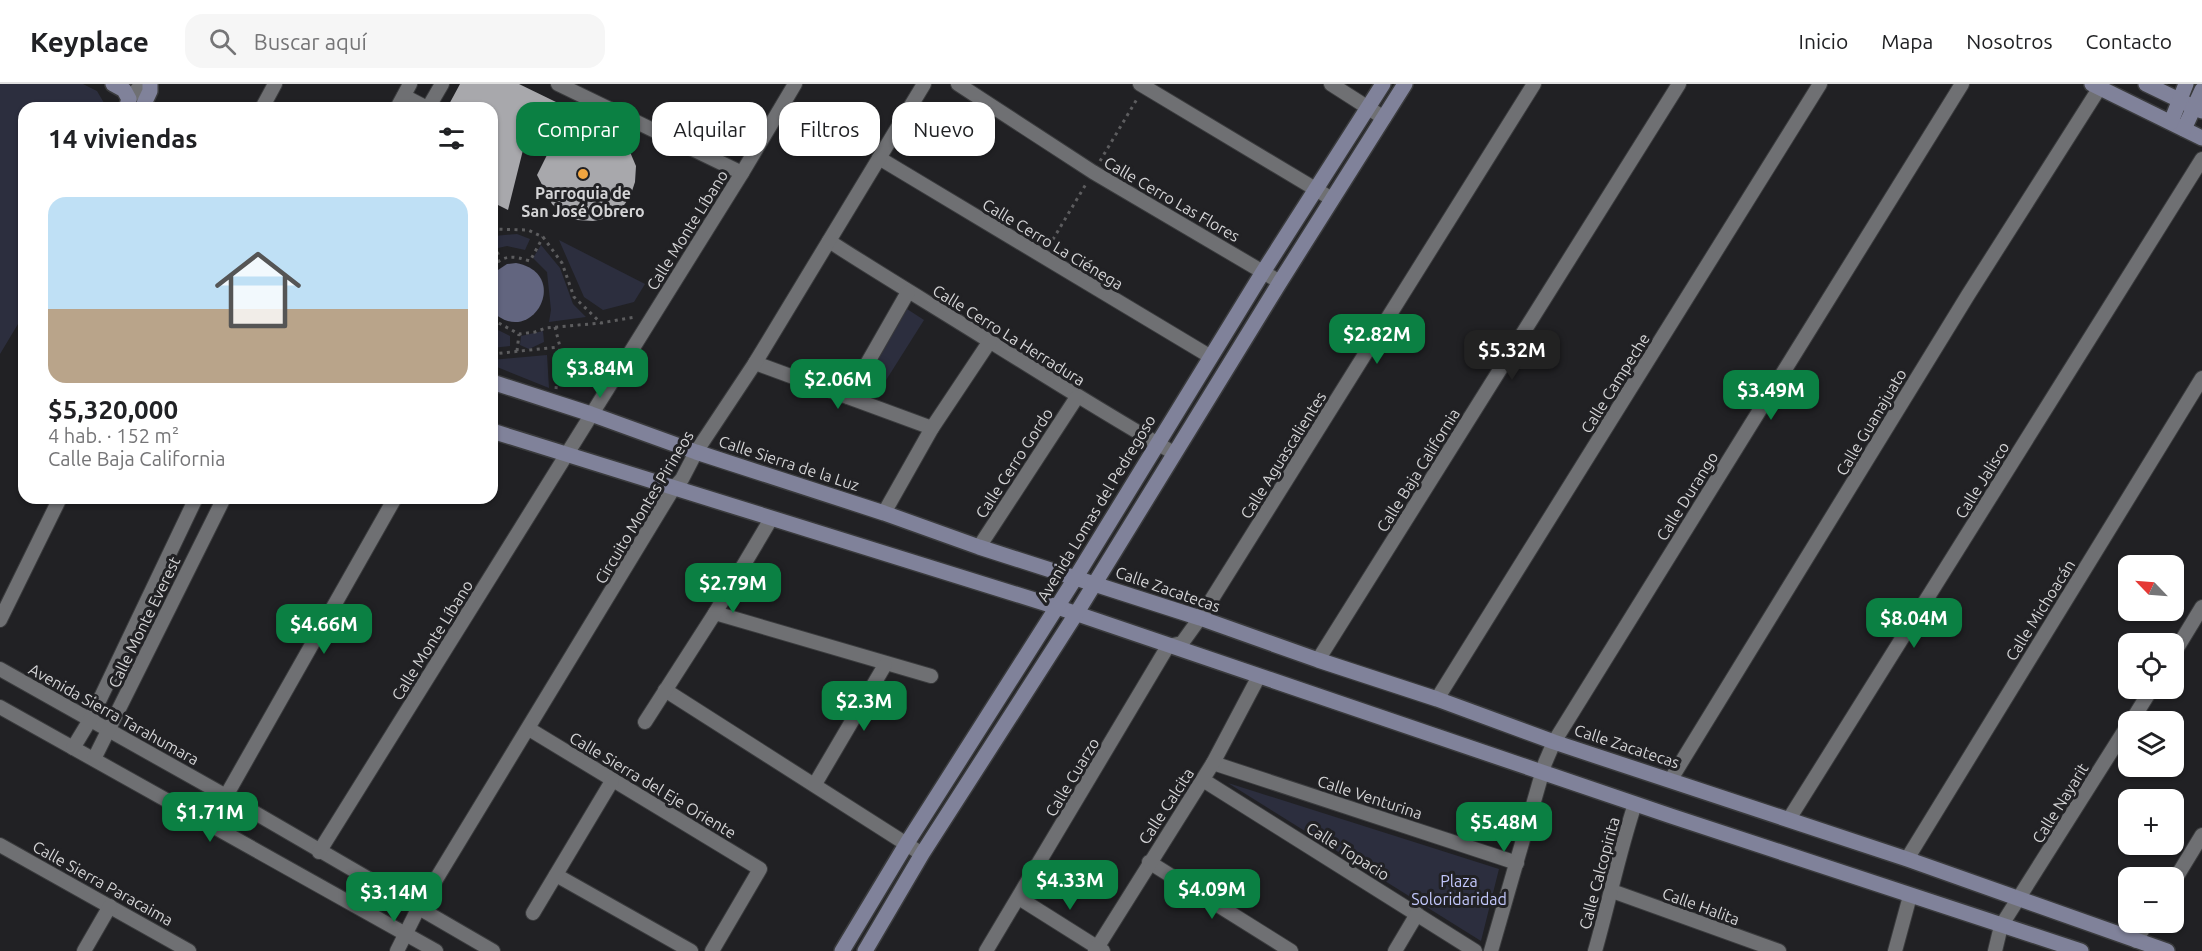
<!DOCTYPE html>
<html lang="es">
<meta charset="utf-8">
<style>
:root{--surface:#fff;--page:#f6f6f6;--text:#202124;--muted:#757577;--line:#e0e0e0;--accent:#0b8043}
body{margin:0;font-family:Ubuntu,sans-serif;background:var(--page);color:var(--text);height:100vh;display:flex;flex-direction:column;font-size:22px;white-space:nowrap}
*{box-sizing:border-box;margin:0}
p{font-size:20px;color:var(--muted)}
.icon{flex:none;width:33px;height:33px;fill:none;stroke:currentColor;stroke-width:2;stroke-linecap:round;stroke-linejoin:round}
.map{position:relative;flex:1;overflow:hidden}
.side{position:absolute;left:18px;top:18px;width:480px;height:402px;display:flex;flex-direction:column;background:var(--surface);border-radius:18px;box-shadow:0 2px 4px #0004}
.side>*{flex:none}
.guide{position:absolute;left:516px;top:18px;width:570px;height:54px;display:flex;gap:12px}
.needle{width:39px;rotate:295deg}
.fabs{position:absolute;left:2118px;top:471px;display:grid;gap:12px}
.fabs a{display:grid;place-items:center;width:66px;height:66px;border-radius:12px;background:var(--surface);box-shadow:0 2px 4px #0004;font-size:30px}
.price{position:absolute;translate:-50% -51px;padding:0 14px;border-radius:12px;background:var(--accent);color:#fff;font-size:20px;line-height:39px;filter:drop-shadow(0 2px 3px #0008)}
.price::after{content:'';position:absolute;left:50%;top:36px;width:18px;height:14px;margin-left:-9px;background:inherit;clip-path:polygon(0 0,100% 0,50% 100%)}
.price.current{background:#222;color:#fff}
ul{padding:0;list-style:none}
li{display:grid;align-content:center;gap:12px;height:318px;padding:0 30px}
li span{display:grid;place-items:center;height:186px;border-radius:18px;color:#555}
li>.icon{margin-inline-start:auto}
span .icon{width:108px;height:108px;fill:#fffc;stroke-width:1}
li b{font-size:26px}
h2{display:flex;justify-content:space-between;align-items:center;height:72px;padding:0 30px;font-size:26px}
.tag{padding:0 21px;border-radius:18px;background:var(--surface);box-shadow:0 2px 4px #0004;font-size:21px;line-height:54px}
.tag.current{background:var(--accent);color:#fff}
header{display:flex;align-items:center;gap:36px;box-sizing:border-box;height:84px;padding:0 30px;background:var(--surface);border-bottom:2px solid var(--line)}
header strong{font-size:28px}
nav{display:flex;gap:33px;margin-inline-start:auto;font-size:21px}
.search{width:420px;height:54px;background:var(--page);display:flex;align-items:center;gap:15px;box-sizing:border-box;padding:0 21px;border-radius:18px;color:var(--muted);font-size:22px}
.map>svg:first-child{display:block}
</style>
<header>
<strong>Keyplace</strong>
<div class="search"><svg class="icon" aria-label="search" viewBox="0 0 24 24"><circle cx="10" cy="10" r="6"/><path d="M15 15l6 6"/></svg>Buscar aquí</div>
<nav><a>Inicio</a><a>Mapa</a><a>Nosotros</a><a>Contacto</a></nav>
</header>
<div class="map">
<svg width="2202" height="867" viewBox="0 0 2202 867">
<rect width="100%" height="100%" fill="#212124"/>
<g fill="#2c2e3e">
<path d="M0,0H83L97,7L107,24H24V230L0,270Z"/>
<path d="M517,150L530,155L525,166L507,162L498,164L494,152Z"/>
<path d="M559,156L645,200L634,218L603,226L584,213Z"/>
<path d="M541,161L560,184L573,220L586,233L549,238L551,226L547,188L533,174Z"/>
<path d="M907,225L924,236L876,312L861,303Z"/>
<path d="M492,243L510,252V262L492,264Z"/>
<path d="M543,247L544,258L529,265L520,261L521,252Z"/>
<path d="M547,271L549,304L492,281V276Z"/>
<path d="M1228,699L1499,785L1481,857Z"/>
</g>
<path fill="#62657f" d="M516,179C573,190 531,266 492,227V190L507,180Z"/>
<g fill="#a8a8ac">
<path d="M460,0H519L556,18L543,39L525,58L508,126L492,118V24H447Z"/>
<path d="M593,43L608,47L621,55L630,68L636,82L635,98L630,113L621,125L608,134L593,137L577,136L563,130L552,120L537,91L555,55L577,45Z"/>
</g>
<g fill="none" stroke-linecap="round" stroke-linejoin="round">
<defs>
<g id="street">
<path d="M558,0L742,89"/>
<path d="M958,0L1093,88L1280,198"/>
<path d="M1140,0L1332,115"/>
<path d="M1331,0L1384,34"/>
<path d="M404,12L427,24"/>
<path d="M129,15L142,0"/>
<path d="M262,24L275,0"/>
<path d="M397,24L410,0"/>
<path d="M428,24L442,0"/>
<path d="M879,74L1211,273"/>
<path d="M829,157C883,192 937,224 991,258C1052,296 1112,334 1174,369"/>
<path d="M755,279L932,344"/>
<path d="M848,313L908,208"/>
<path d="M884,429L932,344L990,257"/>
<path d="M979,463L1077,313"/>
<path d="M715,529L931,592"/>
<path d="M0,536L60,414"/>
<path d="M2174,569L2202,523"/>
<path d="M1318,576L1679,0"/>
<path d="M0,585L226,712L493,867"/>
<path d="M665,606L922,770"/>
<path d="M1437,615L1820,0"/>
<path d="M0,623L436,867"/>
<path d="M645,638L715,529L771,435"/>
<path d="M2131,638L2152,604"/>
<path d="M529,645L760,785L712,867"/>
<path d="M73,664L90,636L196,414"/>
<path d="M94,675L224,414"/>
<path d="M1213,679L1517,779"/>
<path d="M1671,695L1968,211L2102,0"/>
<path d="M1203,696L1475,867"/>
<path d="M815,700L885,581"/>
<path d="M226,712L395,414"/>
<path d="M1789,735L2202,75"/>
<path d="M0,761L189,867"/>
<path d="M319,768L742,89L795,0"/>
<path d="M1907,775L2202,294"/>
<path d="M1149,778L1291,867"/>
<path d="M556,791L691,867"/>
<path d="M2174,797L2202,751"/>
<path d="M1612,807L1779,867"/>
<path d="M1019,814L1103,867"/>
<path d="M533,829L612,697"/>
<path d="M2136,857L2147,838"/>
<path d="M84,867L110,822"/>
<path d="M397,867L418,825L673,405L682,395L696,368L755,279L924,0"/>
<path d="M986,867L1168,562L1182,559L1200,534L1534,0"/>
<path d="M1095,867L1213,679L1259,592"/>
<path d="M1395,867L1417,830"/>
<path d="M1491,867L1545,679L1554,658L1962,0"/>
<path d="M1595,867C1609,818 1619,768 1635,720"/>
<path d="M1895,867L1910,812"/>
<path d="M1995,867L2001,842L2128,641"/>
</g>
<g id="secondary">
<path d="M113,0L124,6L129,15L126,24"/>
<path d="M2092,0L2202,54"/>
<path d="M2146,0L2202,27"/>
<path d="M142,24L150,7V0"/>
<path d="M2171,38L2186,0"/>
<path d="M2184,45L2202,6"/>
<path d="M492,298L591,330L696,368L884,429L979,463L1200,534L1318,576L1437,615L1554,658L1907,775L2167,867"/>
<path d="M492,347L1057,523L1671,732L2081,867"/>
<path d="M842,867L907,759L1076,493L1263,188L1383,0"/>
<path d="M865,867L922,770L1076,530L1280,198L1405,0"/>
</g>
</defs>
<use href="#street" stroke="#3a3b3d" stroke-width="16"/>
<use href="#secondary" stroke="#3a3b3d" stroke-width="18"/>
<g stroke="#5d5d5f" stroke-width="3" stroke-dasharray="3 4.5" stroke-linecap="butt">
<path d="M1100,77L1137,15"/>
<path d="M492,145L528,146L543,153L562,179L574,213L601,239"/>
<path d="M492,154L500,175"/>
<path d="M1049,162L1086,100"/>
<path d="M492,183C505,170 513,172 530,177L543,153"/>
<path d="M492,238L495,237L519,250L535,248L546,244L601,239L635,233"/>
<path d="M555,243L560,263L556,305"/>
<path d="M517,267L519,250"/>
<path d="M492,270L559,263"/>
</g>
<use href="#street" stroke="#6f7073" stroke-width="14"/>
<use href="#secondary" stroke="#80829a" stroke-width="15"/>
</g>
<circle fill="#f1a540" stroke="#212124" stroke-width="2" cx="583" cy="90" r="6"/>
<g text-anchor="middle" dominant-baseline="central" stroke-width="6" stroke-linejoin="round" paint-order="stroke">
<g font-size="16" font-weight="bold" fill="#d4d4d6" stroke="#212124">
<text x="583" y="109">Parroquia de<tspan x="583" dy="18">San José Obrero</tspan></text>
</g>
<g font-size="16" fill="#d4d4d6" stroke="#212124">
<text transform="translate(1172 115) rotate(30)">Calle Cerro Las Flores</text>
<text transform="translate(687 146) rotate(-58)">Calle Monte Líbano</text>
<text transform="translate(1053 160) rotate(31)">Calle Cerro La Ciénega</text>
<text transform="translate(1009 251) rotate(32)">Calle Cerro La Herradura</text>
<text transform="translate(1615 299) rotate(-58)">Calle Campeche</text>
<text transform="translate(1871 338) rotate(-59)">Calle Guanajuato</text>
<text transform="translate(1283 371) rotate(-58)">Calle Aguascalientes</text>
<text transform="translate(789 379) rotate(18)">Calle Sierra de la Luz</text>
<text transform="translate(1014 379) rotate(-57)">Calle Cerro Gordo</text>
<text transform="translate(1418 386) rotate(-58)">Calle Baja California</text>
<text transform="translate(1982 396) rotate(-58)">Calle Jalisco</text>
<text transform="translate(1687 412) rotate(-58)">Calle Durango</text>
<text transform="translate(644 423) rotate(-59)">Circuito Montes Pirineos</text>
<text transform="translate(1096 424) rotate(-59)">Avenida Lomas del Pedregoso</text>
<text transform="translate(1168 505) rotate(19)">Calle Zacatecas</text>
<text transform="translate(2040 526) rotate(-58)">Calle Michoacán</text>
<text transform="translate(144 538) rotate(-64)">Calle Monte Everest</text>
<text transform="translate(432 556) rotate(-58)">Calle Monte Líbano</text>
<text transform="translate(114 630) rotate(29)">Avenida Sierra Tarahumara</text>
<text transform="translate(1627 662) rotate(18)">Calle Zacatecas</text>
<text transform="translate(1072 693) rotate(-59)">Calle Cuarzo</text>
<text transform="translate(653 701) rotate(31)">Calle Sierra del Eje Oriente</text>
<text transform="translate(1370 713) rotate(18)">Calle Venturina</text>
<text transform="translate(2060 719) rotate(-58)">Calle Nayarit</text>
<text transform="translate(1166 722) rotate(-57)">Calle Calcita</text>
<text transform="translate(1348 767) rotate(32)">Calle Topacio</text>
<text transform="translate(1599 789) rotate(-75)">Calle Calcopirita</text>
<text transform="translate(103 799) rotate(29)">Calle Sierra Paracaima</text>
<text transform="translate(1701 822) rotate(20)">Calle Halita</text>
</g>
<g font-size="16" fill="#c3c8fc" stroke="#212124">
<text x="1459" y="797">Plaza<tspan x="1459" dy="18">Soloridaridad</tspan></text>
</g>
</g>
</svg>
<div class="fabs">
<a><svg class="needle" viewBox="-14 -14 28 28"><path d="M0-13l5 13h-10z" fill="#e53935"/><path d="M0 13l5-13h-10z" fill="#757577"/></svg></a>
<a><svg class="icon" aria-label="locate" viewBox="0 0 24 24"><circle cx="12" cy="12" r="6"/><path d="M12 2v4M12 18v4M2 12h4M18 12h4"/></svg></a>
<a><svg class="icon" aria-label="layers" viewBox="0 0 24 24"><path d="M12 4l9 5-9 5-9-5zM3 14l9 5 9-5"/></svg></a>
<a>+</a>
<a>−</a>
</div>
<b class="price" style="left:1377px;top:281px">$2.82M</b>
<b class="price current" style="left:1512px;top:297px">$5.32M</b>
<b class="price" style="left:600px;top:315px">$3.84M</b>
<b class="price" style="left:838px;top:326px">$2.06M</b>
<b class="price" style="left:1771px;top:337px">$3.49M</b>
<b class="price" style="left:733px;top:530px">$2.79M</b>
<b class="price" style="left:1914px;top:565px">$8.04M</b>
<b class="price" style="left:324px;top:571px">$4.66M</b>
<b class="price" style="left:864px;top:648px">$2.3M</b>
<b class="price" style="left:210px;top:759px">$1.71M</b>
<b class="price" style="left:1504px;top:769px">$5.48M</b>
<b class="price" style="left:1070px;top:827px">$4.33M</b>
<b class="price" style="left:1212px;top:836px">$4.09M</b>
<b class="price" style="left:394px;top:839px">$3.14M</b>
<div class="guide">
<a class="tag current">Comprar</a>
<a class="tag">Alquilar</a>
<a class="tag">Filtros</a>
<a class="tag">Nuevo</a>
</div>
<section class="side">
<h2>14 viviendas<svg class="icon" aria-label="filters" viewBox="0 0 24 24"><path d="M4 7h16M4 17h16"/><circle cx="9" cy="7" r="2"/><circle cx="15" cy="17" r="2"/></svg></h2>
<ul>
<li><span style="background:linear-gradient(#bfe0f5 60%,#b9a48a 0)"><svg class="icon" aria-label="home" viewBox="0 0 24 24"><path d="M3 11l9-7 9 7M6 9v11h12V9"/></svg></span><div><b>$5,320,000</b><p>4 hab. · 152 m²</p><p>Calle Baja California</p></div></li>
</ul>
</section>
</div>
